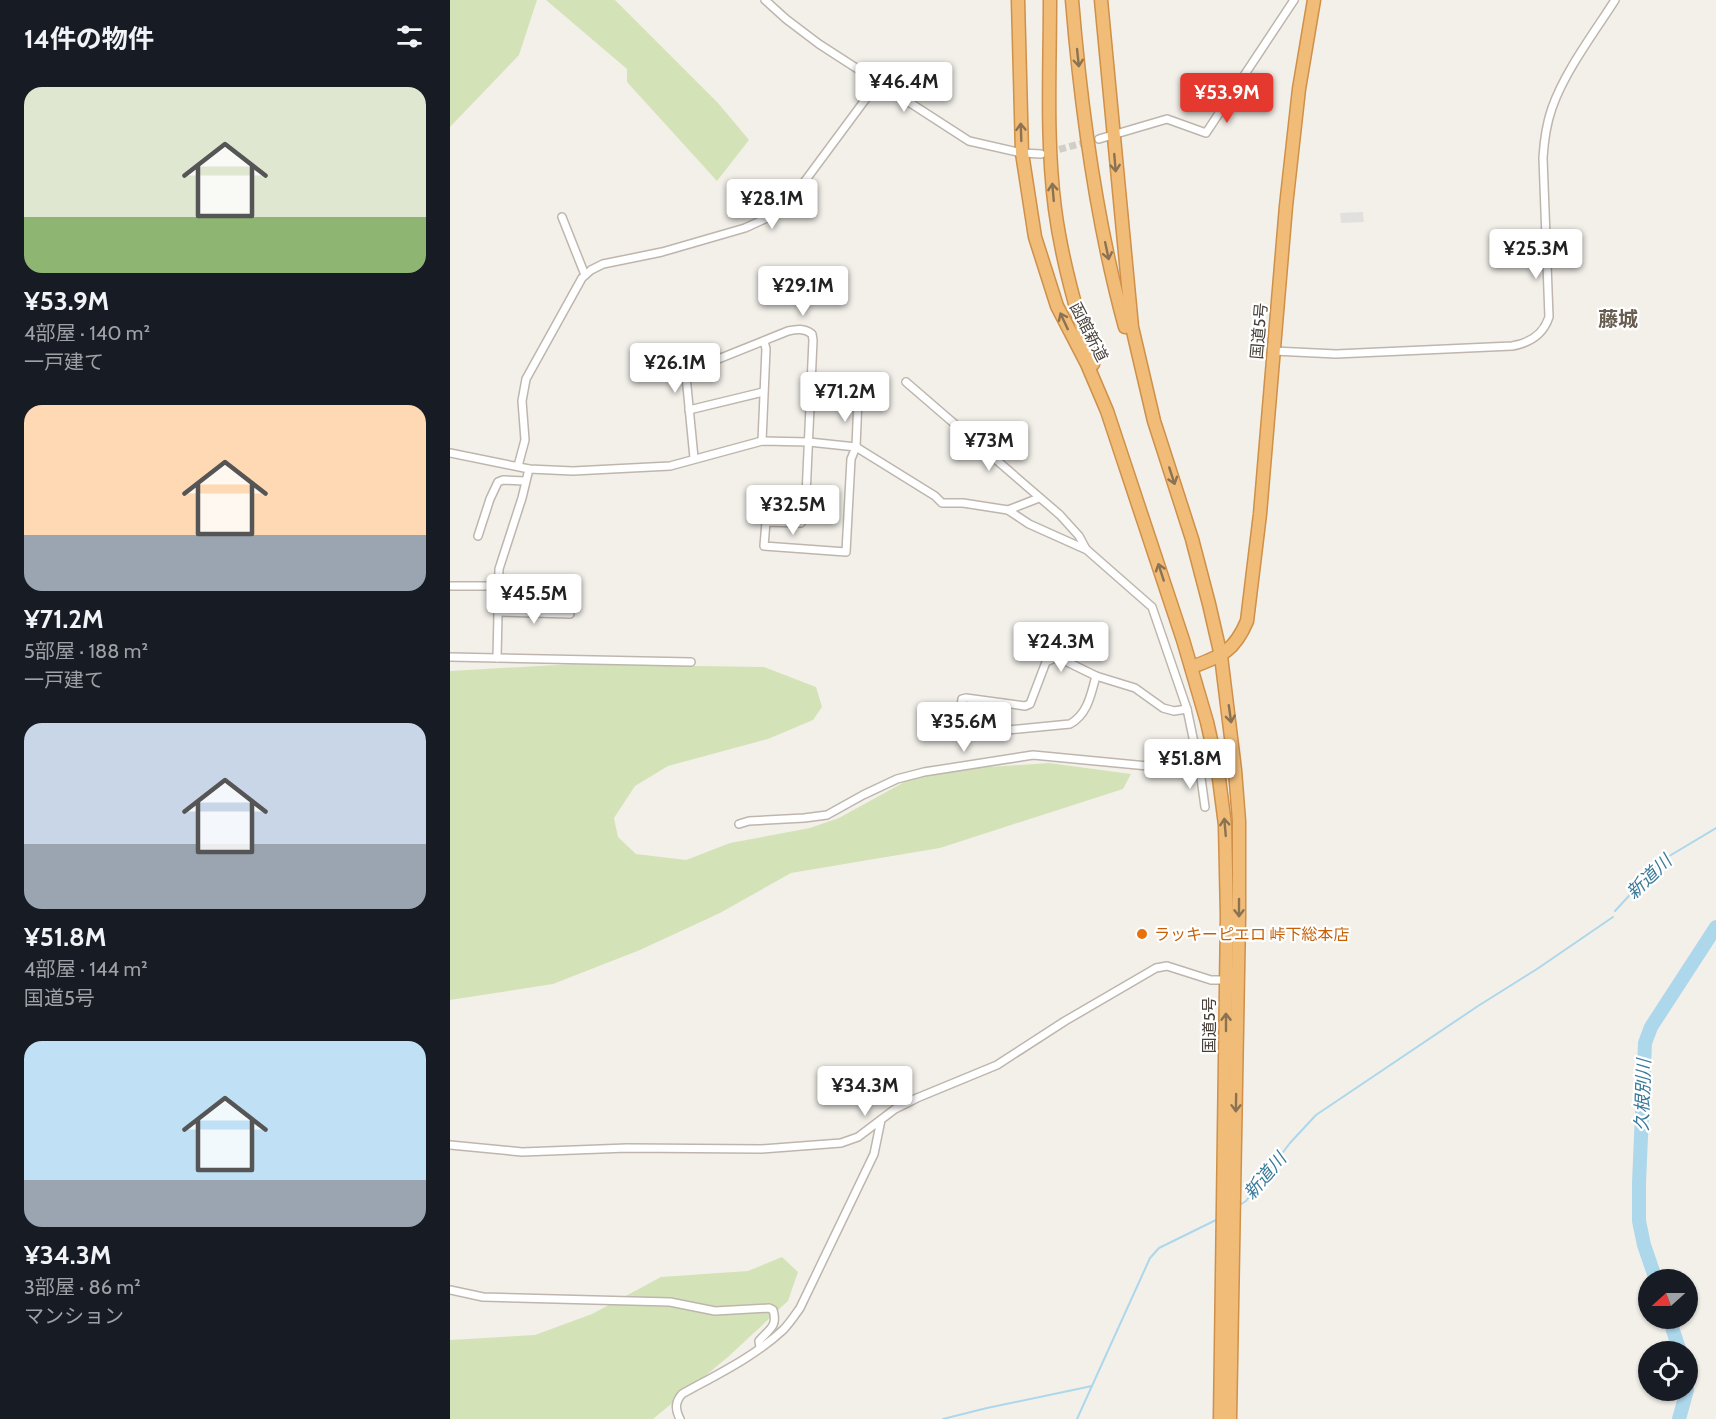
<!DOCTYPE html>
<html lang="ja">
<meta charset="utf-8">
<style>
:root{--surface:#171b24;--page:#20242c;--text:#f1f3f6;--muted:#9ea1a6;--accent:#e5392f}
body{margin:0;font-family:Cabin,"Noto Sans JP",sans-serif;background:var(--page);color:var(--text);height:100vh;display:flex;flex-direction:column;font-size:22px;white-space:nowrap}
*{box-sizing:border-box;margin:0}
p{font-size:20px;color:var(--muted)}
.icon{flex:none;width:33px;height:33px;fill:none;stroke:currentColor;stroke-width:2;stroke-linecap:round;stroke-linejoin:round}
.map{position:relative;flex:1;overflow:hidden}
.drawer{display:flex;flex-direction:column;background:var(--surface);width:450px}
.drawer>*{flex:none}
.needle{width:39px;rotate:249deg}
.fabs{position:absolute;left:1188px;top:1269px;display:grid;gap:12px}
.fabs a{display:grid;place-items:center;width:60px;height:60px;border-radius:50%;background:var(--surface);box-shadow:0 2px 4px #0004;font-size:30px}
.price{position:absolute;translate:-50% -51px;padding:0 14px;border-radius:6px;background:#fff;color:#222;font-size:20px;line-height:39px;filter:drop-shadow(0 2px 3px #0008)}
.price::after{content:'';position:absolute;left:50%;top:36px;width:18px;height:14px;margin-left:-9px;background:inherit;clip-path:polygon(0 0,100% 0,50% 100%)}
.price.on{background:var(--accent);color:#fff}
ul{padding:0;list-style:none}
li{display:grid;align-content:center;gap:12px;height:318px;padding:0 24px}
li span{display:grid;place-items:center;height:186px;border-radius:18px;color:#555}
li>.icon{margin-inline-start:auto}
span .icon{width:108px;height:108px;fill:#fffc;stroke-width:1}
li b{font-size:26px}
h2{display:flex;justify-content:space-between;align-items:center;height:72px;padding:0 24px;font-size:26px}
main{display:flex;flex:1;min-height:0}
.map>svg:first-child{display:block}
</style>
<main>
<section class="drawer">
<h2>14件の物件<svg class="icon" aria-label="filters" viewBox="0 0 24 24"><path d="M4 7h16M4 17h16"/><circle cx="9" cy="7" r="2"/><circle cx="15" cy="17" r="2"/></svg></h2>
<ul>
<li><span style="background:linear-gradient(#dfe7d0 70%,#8fb573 0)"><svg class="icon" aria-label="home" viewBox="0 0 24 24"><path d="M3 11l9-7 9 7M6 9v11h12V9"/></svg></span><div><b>¥53.9M</b><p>4部屋 · 140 m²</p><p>一戸建て</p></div></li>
<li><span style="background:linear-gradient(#ffd9b3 70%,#9aa5b1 0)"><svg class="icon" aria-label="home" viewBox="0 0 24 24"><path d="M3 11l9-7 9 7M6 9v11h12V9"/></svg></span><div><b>¥71.2M</b><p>5部屋 · 188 m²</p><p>一戸建て</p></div></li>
<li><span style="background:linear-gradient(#c9d6e8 65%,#9aa5b1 0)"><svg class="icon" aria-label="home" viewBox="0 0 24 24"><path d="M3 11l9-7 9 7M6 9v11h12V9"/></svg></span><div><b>¥51.8M</b><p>4部屋 · 144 m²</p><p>国道5号</p></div></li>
<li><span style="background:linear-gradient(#bfe0f5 75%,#9aa5b1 0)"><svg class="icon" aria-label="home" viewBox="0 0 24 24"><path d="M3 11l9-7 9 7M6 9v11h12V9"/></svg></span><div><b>¥34.3M</b><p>3部屋 · 86 m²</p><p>マンション</p></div></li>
</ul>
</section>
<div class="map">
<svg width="1266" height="1419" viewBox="0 0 1266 1419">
<rect width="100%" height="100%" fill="#f3f0ea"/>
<g fill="#d4e3b7">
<path d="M0,0H87L69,55L0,127Z"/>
<path d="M96,0H165L268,103L299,140L267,181L177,82V69Z"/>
<path d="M124,664L314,667L366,687L372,707L363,720L318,739L218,766L185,786L164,818L168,837L186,854L236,860L280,843L360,828L389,818L458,780L495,770L599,763L681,774L673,789L490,848L341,873L270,913L190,950L103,984L0,1000V671Z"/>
<path d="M332,1257L348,1272L338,1301L278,1357L203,1419H0V1340L85,1335L142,1314L211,1277L298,1271Z"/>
</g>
<path fill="#e2e0de" d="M913,212L914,222L891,223L890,213Z"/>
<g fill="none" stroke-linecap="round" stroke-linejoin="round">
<g stroke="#add7ea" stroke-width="2">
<path d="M1165,911L1211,861L1266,828"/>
<path d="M788,1206L796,1201L840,1143L866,1115L1028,1006L1087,969L1163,917"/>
<path d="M493,1419L537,1408L642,1386"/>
<path d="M627,1419L700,1258L709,1248L768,1219"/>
</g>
<g stroke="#add7ea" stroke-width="14">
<path d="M1206,1280L1194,1245L1189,1221V1183L1195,1043L1201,1027L1266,927"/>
<path d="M1219,1318L1230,1352"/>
<path d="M1229,1419L1237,1390"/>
</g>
<path stroke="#d1cdc7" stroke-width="7" stroke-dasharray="7 3.5" stroke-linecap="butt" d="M599,152L641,141"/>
<defs>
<g id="street">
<path d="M315,0L336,19L369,44L519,141L572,153L591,154"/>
<path d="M649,139L717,119L756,133L844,0"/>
<path d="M112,217L135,275"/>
<path d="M824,351L886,354L1062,346C1080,343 1093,335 1099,317L1093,158C1094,141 1096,125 1102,108C1115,71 1144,33 1165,0"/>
<path d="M456,382L610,515L629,536L636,549"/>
<path d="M239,410L313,392"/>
<path d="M312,441L316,349L314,341"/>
<path d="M0,453L79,469L123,471L220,466L312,441L359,442L406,447L485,496L492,503H513L558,510L579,524L637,550L702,607L737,709L750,771L755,807"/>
<path d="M244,458L236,376L241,370L338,331C347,329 354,328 362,334L363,340L355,518L351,523L316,522L314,546L396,552L401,459L406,447L408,399"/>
<path d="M68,466L75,440L72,401L76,379L132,278L141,270L153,264L212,252L295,228L317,218L332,207L352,185L429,81"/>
<path d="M558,510L589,498"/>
<path d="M28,536L40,499L48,482L53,480L75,481"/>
<path d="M0,586H48"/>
<path d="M48,612L120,614"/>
<path d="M0,657L241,662"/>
<path d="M47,658L49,569L72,498L79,469"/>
<path d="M550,703L548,731L620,724C638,714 641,694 646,676"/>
<path d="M508,730L512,699L516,698L575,706L580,704L596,662L607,657L646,676L685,688L713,708L724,711L737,709"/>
<path d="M289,824L299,821L354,818L377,815L413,795L447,779L474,772L583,755L750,771L785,770"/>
<path d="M0,1145L72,1152L177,1148L311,1149L391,1143L408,1137L445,1109L467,1098L547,1065L615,1021L706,968L717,966L761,980H779"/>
<path d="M0,1290L33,1297L220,1302L265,1311L319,1308L323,1310C328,1327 319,1329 309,1341L310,1347"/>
<path d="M230,1419C225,1409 225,1402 232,1394C266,1375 304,1357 333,1330C339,1324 345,1315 350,1308L424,1154L431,1120"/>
</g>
<g id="highway">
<path d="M568,0L572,153L585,237L607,306L637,364L657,411L733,640L757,722L768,771L775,825L777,917L770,1419"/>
<path d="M600,0C600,70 596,140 605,209C612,262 627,313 643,364"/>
<path d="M622,0C631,110 646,221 675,327"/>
<path d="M651,0L682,327L704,421L742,539L759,604L771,656L785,770L789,821V917L780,1419"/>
<path d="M742,667C771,656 784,652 797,621L810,514L836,206L849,89L864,0"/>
</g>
</defs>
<use href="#street" stroke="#beb6ad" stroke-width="10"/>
<use href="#highway" stroke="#cf9049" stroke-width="15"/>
<use href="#street" stroke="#fff" stroke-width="7"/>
<use href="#highway" stroke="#f0bc78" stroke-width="12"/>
</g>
<defs><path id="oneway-shaft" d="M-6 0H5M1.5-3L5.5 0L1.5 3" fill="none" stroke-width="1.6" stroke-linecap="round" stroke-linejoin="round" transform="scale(1.5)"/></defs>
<g stroke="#8b7252">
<use href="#oneway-shaft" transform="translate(628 58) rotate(84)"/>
<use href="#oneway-shaft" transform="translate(571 132) rotate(-92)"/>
<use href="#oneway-shaft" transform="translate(665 163) rotate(85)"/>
<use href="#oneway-shaft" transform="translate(603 192) rotate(-95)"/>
<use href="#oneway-shaft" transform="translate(657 251) rotate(78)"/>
<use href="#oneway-shaft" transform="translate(614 321) rotate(-115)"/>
<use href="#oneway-shaft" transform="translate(722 476) rotate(72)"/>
<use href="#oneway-shaft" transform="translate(711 572) rotate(-108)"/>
<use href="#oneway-shaft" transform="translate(780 714) rotate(82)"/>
<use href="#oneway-shaft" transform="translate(775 827) rotate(-95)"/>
<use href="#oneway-shaft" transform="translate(789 908) rotate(90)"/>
<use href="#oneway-shaft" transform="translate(776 1022) rotate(-90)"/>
<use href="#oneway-shaft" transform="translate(786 1103) rotate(91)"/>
</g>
<circle fill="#e8710a" stroke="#fff" stroke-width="2" cx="692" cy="934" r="6"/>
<g text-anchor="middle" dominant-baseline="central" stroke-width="4.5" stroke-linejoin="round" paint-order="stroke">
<g font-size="16" fill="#474039" stroke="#fff">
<text transform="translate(809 331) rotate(-85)">国道5号</text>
<text transform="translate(639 332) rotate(63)">函館新道</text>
<text transform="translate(759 1025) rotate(-90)">国道5号</text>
</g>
<g font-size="16" fill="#c56008" stroke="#fff" text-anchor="start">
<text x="704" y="934">ラッキーピエロ 峠下総本店</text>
</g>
<g font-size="18" font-style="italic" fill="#387a9a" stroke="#fff">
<text transform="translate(1199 877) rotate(-44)">新道川</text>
<text transform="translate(1193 1095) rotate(-88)">久根別川</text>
<text transform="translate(815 1176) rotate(-50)">新道川</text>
</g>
<g font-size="20" font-weight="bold" fill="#685d51" stroke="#fff">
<text x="1168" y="319">藤城</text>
</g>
</g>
</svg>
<div class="fabs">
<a><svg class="needle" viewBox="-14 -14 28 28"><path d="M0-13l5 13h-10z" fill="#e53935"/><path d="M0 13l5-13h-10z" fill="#9ea1a6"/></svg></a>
<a><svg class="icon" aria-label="locate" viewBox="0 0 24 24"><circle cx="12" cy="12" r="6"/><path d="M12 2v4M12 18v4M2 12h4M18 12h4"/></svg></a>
</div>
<b class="price" style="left:454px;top:113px">¥46.4M</b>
<b class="price on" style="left:777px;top:124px">¥53.9M</b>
<b class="price" style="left:322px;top:230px">¥28.1M</b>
<b class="price" style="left:1086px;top:280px">¥25.3M</b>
<b class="price" style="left:353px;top:317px">¥29.1M</b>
<b class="price" style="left:225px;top:394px">¥26.1M</b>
<b class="price" style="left:395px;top:423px">¥71.2M</b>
<b class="price" style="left:539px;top:472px">¥73M</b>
<b class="price" style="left:343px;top:536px">¥32.5M</b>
<b class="price" style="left:84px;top:625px">¥45.5M</b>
<b class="price" style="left:611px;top:673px">¥24.3M</b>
<b class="price" style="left:514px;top:753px">¥35.6M</b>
<b class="price" style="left:740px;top:790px">¥51.8M</b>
<b class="price" style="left:415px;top:1117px">¥34.3M</b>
</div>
</main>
